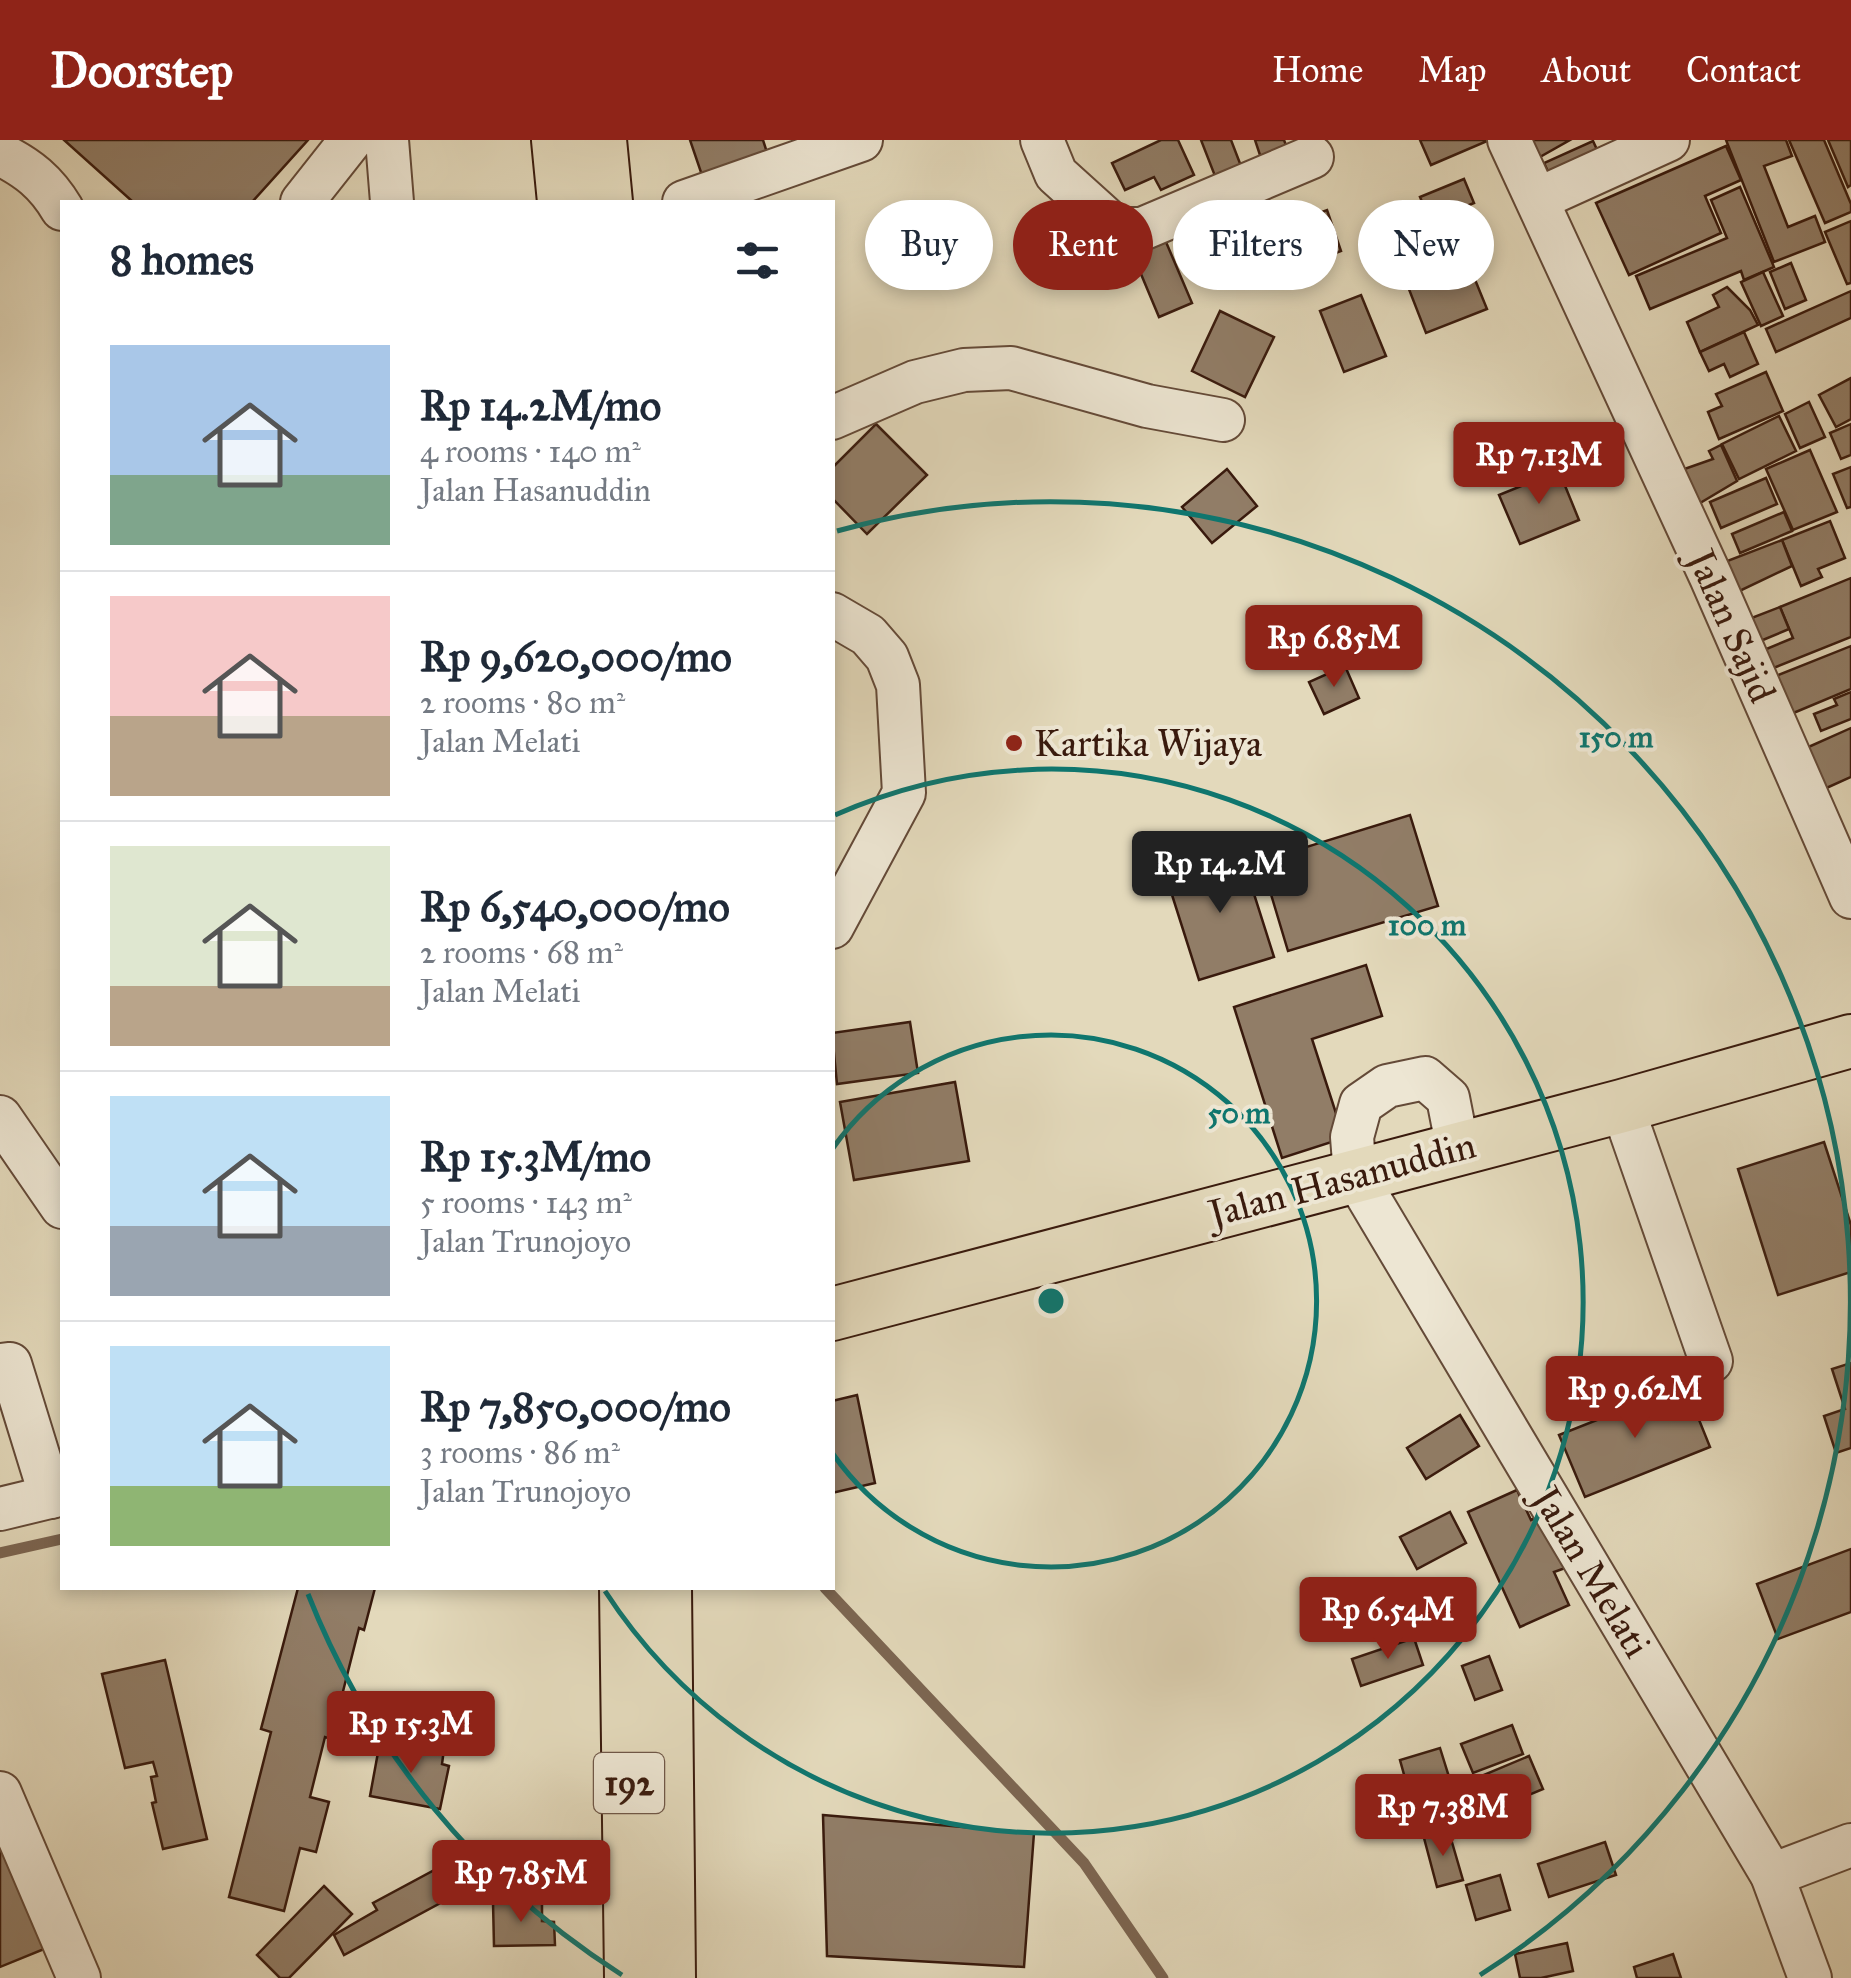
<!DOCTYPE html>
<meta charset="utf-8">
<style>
:root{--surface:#fff;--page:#f6f6f7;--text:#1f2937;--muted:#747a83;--line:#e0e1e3;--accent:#8f2418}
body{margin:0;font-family:"IM FELL Great Primer",serif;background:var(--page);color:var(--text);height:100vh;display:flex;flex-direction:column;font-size:38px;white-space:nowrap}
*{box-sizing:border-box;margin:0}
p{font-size:32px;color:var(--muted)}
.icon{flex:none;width:55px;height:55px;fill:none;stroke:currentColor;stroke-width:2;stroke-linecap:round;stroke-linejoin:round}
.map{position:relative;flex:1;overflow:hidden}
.panel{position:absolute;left:60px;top:60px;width:775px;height:1390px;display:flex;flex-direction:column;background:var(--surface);border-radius:0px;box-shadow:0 5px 15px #0003}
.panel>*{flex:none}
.guide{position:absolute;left:865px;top:60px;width:835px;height:90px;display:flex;gap:20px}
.price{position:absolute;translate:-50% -85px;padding:0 22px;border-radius:10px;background:var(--accent);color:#fff;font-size:32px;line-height:65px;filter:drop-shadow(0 2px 5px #0008)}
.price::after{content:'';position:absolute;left:50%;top:60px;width:30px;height:22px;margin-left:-15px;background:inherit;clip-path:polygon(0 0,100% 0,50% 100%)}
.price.active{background:#222;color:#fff}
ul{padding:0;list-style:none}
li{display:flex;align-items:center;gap:30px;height:250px;padding:0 50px}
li+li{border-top:2px solid var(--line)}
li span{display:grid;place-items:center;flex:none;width:280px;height:200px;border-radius:0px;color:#555}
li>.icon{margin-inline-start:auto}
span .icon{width:120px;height:120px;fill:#fffc;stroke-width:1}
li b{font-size:42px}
h2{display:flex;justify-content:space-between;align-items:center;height:120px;padding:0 50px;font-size:42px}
.pill{padding:0 35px;border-radius:45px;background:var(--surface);box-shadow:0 5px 15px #0003;font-size:35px;line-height:90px}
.pill.active{background:var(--accent);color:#fff}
header{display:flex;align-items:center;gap:60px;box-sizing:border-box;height:140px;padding:0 50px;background:var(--accent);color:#fff}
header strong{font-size:48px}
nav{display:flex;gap:55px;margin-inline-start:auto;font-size:35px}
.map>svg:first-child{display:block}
</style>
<header>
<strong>Doorstep</strong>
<nav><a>Home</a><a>Map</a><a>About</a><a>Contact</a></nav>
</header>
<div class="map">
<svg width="1851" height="1838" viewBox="0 0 1851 1838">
<rect width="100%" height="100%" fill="#e3d9bb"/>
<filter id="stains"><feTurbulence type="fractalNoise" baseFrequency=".002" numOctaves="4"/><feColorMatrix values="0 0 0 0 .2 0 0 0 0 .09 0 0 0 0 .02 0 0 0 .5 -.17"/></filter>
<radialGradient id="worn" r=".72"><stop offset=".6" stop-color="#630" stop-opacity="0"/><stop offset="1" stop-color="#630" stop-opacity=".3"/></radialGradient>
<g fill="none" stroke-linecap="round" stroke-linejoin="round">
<g stroke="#7c6652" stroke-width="11">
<path d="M0,1413L62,1399"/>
<path d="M825,1448L1084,1723L1163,1838"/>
</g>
</g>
<g fill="#917d67" stroke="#391a0d" stroke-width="2.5">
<path d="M64,0H308L252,62H133Z"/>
<path d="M690,0H763L771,25L706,47Z"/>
<path d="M1161,0H1178L1194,35L1161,50L1154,37L1125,50L1112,23Z"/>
<path d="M1201,0H1231L1241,26L1215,36Z"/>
<path d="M1255,0H1284L1287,8L1261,18Z"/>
<path d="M1420,0H1486L1487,1L1431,25Z"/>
<path d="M1522,0H1570L1531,22Z"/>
<path d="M1726,0H1786L1792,16L1764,26L1788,87L1815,76L1825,102L1774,122Z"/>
<path d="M1789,0H1824L1851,64V72L1825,83Z"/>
<path d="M1828,0H1851V45L1848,47Z"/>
<path d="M1593,1L1605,27L1556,49L1544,23Z"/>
<path d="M1726,6L1741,40L1705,56L1721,93L1629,135L1596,63Z"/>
<path d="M1464,39L1474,63L1430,81L1420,57Z"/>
<path d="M1740,47L1774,127L1744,140L1741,131L1650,169L1636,136L1727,98L1711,60Z"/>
<path d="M1327,70L1341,111L1290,130L1275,89Z"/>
<path d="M1851,81V143L1847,144L1825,92Z"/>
<path d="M1450,82L1464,115L1414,135L1401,103Z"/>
<path d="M1166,102L1192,163L1159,177L1133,115Z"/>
<path d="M1465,115L1487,169L1426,193L1405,139Z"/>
<path d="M1791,123L1806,160L1785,169L1770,132Z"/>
<path d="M1763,132L1783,176L1761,186L1741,142Z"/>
<path d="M1727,147L1750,170L1758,185L1700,212L1687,182L1719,167L1713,155Z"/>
<path d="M1851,151V178L1776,212L1766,189Z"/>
<path d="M1361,155L1386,216L1344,232L1320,171Z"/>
<path d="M1220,171L1274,197L1245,257L1192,231Z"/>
<path d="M1744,192L1758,224L1730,237L1724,224L1709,231L1700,212Z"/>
<path d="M1766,232L1783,271L1719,299L1708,272L1722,266L1716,254Z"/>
<path d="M1851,238V279L1836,287L1819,255Z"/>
<path d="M1809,262L1825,297L1800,308L1785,274Z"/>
<path d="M1779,276L1796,311L1739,339L1722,304Z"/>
<path d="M876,284L927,335L867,394L832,358V328Z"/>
<path d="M1851,284V315L1841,319L1830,293Z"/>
<path d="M1721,305L1737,341L1690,369L1673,333L1713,319L1709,311Z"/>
<path d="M1810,310L1837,372L1793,390L1766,329Z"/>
<path d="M1851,327V367L1847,368L1833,334Z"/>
<path d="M1227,329L1257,366L1212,403L1182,367Z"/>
<path d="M1559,331L1579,380L1520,404L1499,355Z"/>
<path d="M1766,338L1777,364L1721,388L1710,362Z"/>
<path d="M1784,372L1792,391L1740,413L1732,394Z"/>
<path d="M1830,381L1845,418L1818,429L1822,437L1801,446L1782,400Z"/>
<path d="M1782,400L1792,426L1729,456L1717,425Z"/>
<path d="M1851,438V497L1771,529L1764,510L1793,498L1780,467Z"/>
<path d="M1780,467L1789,489L1758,502L1749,479Z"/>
<path d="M1851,506V549L1791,574L1776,536Z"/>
<path d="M1345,526L1359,558L1324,574L1309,542Z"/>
<path d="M1851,552V579L1821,591L1814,574L1837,565L1834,559Z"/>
<path d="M1851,588V637L1822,650L1804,609Z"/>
<path d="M1410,675L1438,766L1288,811L1261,721Z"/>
<path d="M1241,713L1274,817L1199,840L1166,736Z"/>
<path d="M1366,825L1382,876L1312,899L1344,998L1282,1018L1234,867Z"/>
<path d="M910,882L918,933L837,944L832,893Z"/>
<path d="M955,942L969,1021L854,1040L840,962Z"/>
<path d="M1824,1002L1851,1085V1132L1778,1155L1738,1029Z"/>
<path d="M1851,1223V1308L1836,1313L1824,1276L1845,1269L1832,1229Z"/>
<path d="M1685,1245L1710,1307L1585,1357L1559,1295Z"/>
<path d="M857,1255L875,1343L832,1353V1261Z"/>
<path d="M1460,1275L1479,1306L1426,1339L1407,1308Z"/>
<path d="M1517,1350L1531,1380L1544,1374L1568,1427L1554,1432L1569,1465L1520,1487L1468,1372Z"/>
<path d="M1450,1372L1466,1403L1417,1429L1400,1397Z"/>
<path d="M1851,1409V1472L1778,1499L1757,1444Z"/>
<path d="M298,1448H375L364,1490L359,1488L331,1599L325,1597L310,1657L329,1662L316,1712L300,1708L284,1771L229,1757L271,1592L261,1589Z"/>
<path d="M1414,1498L1423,1525L1361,1546L1352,1519Z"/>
<path d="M1489,1516L1502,1550L1475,1560L1462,1526Z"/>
<path d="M165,1520L207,1699L163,1709L152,1663L156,1662L151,1637L157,1636L153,1622L125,1628L102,1534Z"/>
<path d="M1512,1585L1523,1614L1473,1633L1461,1604Z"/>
<path d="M408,1602L444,1609L442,1624L449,1626L440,1669L370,1656L379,1607L406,1612Z"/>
<path d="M1440,1608L1449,1637L1408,1649L1400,1620Z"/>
<path d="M1529,1616L1543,1649L1486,1673L1472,1640Z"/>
<path d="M823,1675L1034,1693L1024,1827L827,1816Z"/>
<path d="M0,1688L49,1807L0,1827Z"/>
<path d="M1449,1692L1463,1740L1437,1747L1424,1698Z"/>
<path d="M1605,1702L1616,1735L1549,1757L1538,1724Z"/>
<path d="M468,1712L483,1740L344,1815L334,1795L377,1770L373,1763Z"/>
<path d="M515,1716H563V1751H556V1759L516,1760Z"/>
<path d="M1500,1735L1510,1770L1476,1780L1466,1745Z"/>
<path d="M324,1746L352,1774L289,1838H280L257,1815Z"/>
<path d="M542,1761V1781L554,1782L555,1805L494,1806L493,1762Z"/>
<path d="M1567,1803L1573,1831L1541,1838H1520L1515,1814Z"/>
<path d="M1673,1814L1681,1838H1637L1634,1827Z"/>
</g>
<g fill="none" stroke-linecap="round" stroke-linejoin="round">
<defs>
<g id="minor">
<path d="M387,0L392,62"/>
<path d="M1042,0L1056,34L1108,81L1120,89H1142L1312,17"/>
<path d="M1509,0L1711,437L1851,757"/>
<path d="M0,14C28,28 46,42 62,69"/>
<path d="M1538,59L1668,0"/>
<path d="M302,62L351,0"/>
<path d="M684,62L861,0"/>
<path d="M832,278L915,242L964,230L1011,228L1147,266L1223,280"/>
<path d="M832,474L868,495L887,517L898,545L904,653L832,787"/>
<path d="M1622,966L1711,1221"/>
<path d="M0,977L62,1067"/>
<path d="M1458,1009L1448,958L1425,938L1387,946L1361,964L1352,997L1355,1035L1772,1735L1810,1838"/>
<path d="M0,1225L10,1224L51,1357"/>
<path d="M0,1369L62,1354"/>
<path d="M0,1653L79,1838"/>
<path d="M1772,1735L1851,1705"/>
</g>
<g id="major">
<path d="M558,0L564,62"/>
<path d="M600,0L606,62"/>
<path d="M832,1174L1622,966L1851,901"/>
<path d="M626,1448L631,1838"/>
<path d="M665,1448L669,1838"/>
</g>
</defs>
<use href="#minor" stroke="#644a38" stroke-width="46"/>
<use href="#major" stroke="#391a0d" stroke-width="56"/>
<use href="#minor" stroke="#ede6d3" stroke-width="42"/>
<use href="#major" stroke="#e3d9bb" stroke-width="52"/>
</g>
<g fill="none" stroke="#0f766e" stroke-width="5">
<path d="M833 1008A266 266 0 1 1 833 1314"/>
<path d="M835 675A532 532 0 1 1 605 1451"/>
<path d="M622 1835A799 799 0 0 1 308 1454M837 391A799 799 0 0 1 1480 1835"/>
</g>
<circle fill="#8f2418" stroke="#ede6d3" stroke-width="4" cx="1014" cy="603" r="10"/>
<g text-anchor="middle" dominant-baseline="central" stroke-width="8" stroke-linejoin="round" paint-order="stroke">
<rect fill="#ede6d3" stroke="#6f5748" stroke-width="2.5" x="594" y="1613" width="70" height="60" rx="8"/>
<g font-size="35" font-weight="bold" fill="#391a0d">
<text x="629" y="1643">192</text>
</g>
<g font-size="38" fill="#391a0d" stroke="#ede6d3">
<text transform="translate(1732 486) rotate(66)">Jalan Sajid</text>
<text transform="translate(1342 1039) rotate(-15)">Jalan Hasanuddin</text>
<text transform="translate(1592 1432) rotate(59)">Jalan Melati</text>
</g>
<g font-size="38" fill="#391a0d" stroke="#ede6d3" text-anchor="start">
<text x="1034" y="603">Kartika Wijaya</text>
</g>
</g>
<circle cx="1051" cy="1161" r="15" fill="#0f766e" stroke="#ede6d3" stroke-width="5"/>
<g font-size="30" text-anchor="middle" font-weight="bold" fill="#0f766e" stroke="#ede6d3" stroke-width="8" stroke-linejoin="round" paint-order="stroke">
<text x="1616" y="607">150 m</text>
<text x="1427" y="795">100 m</text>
<text x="1239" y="983">50 m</text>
</g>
<rect width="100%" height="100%" filter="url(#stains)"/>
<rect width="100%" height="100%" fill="url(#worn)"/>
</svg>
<b class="price" style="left:1539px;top:367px">Rp 7.13M</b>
<b class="price" style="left:1334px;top:550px">Rp 6.85M</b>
<b class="price active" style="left:1220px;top:776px">Rp 14.2M</b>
<b class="price" style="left:1635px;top:1301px">Rp 9.62M</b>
<b class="price" style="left:1388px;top:1522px">Rp 6.54M</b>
<b class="price" style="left:411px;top:1636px">Rp 15.3M</b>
<b class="price" style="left:1443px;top:1719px">Rp 7.38M</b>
<b class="price" style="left:521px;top:1785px">Rp 7.85M</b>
<div class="guide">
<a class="pill">Buy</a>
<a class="pill active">Rent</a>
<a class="pill">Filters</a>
<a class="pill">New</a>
</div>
<section class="panel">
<h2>8 homes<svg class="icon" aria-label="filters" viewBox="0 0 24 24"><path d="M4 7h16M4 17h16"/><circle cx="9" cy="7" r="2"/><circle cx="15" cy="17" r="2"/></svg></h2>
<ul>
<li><span style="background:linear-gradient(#a9c7e8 65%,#7fa58c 0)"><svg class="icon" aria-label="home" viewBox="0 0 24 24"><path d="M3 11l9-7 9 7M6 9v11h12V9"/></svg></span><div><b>Rp 14.2M/mo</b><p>4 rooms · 140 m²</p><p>Jalan Hasanuddin</p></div></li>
<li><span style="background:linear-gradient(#f6c9c9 60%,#b9a48a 0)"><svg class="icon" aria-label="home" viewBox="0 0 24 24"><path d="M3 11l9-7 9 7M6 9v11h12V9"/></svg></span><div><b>Rp 9,620,000/mo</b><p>2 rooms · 80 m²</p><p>Jalan Melati</p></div></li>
<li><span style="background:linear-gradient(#dfe7d0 70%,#b9a48a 0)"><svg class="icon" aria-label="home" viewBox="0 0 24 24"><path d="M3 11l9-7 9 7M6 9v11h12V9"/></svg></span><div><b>Rp 6,540,000/mo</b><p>2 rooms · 68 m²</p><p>Jalan Melati</p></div></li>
<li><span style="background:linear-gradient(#bfe0f5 65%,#9aa5b1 0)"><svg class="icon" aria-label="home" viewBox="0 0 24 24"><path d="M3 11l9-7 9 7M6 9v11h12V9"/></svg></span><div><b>Rp 15.3M/mo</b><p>5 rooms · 143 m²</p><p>Jalan Trunojoyo</p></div></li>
<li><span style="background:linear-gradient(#bfe0f5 70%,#8fb573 0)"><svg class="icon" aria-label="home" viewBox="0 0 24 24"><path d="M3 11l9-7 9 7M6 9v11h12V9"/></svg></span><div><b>Rp 7,850,000/mo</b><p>3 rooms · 86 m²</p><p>Jalan Trunojoyo</p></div></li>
</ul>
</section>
</div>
